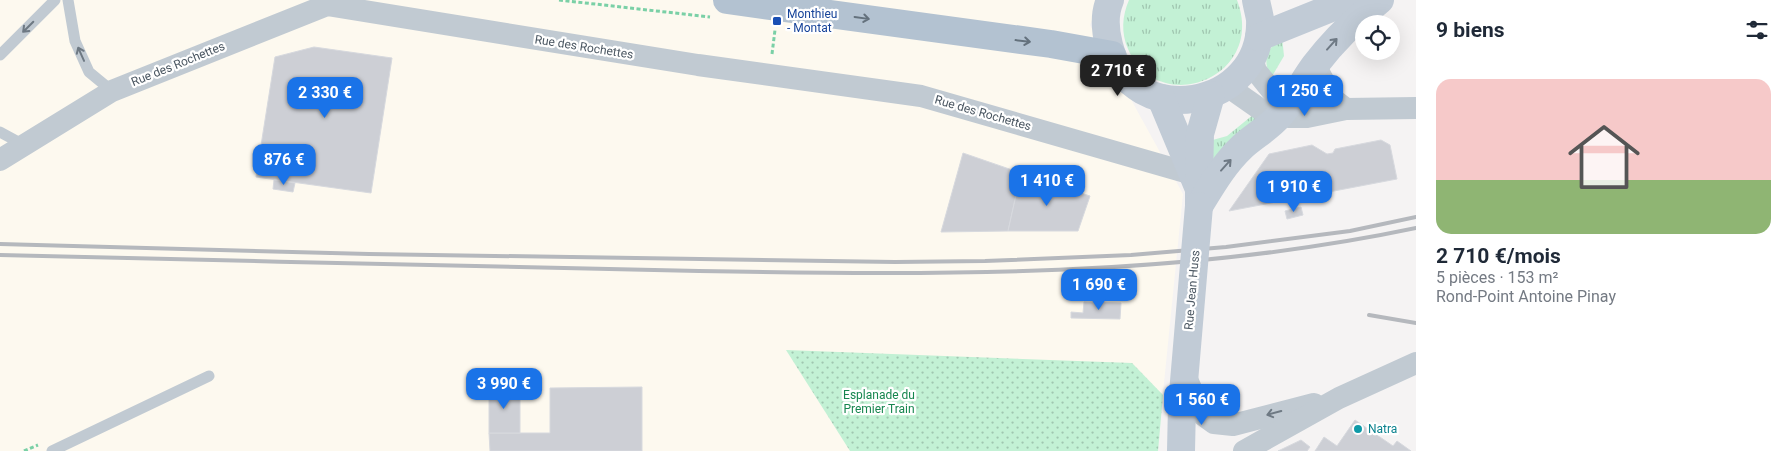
<!DOCTYPE html>
<html lang="fr">
<meta charset="utf-8">
<style>
:root{--surface:#fff;--page:#f6f6f7;--text:#1f2937;--muted:#747a83;--line:#e0e1e3;--accent:#1a73e8}
body{margin:0;font-family:Roboto,sans-serif;background:var(--page);color:var(--text);height:100vh;display:flex;flex-direction:column;font-size:19px;white-space:nowrap}
*{box-sizing:border-box;margin:0}
p{font-size:16px;color:var(--muted)}
.icon{flex:none;width:28px;height:28px;fill:none;stroke:currentColor;stroke-width:2;stroke-linecap:round;stroke-linejoin:round}
.map{position:relative;flex:1;overflow:hidden}
.panel{display:flex;flex-direction:column;background:var(--surface);width:375px}
.panel>*{flex:none}
.fabs{position:absolute;left:1355px;top:15px;display:grid;gap:10px}
.fabs a{display:grid;place-items:center;width:45px;height:45px;border-radius:50%;background:var(--surface);box-shadow:0 5px 20px #0002;font-size:25px}
.price{position:absolute;translate:-50% -42px;padding:0 11px;border-radius:10px;background:var(--accent);color:#fff;font-size:16px;line-height:32px;filter:drop-shadow(0 1px 2px #0008)}
.price::after{content:'';position:absolute;left:50%;top:30px;width:15px;height:11px;margin-left:-8px;background:inherit;clip-path:polygon(0 0,100% 0,50% 100%)}
.price.current{background:#222;color:#fff}
ul{padding:0;list-style:none}
li{display:grid;align-content:center;gap:10px;height:265px;padding:0 20px}
li+li{border-top:1px solid var(--line)}
li span{display:grid;place-items:center;height:155px;border-radius:15px;color:#555}
li>.icon{margin-inline-start:auto}
span .icon{width:90px;height:90px;fill:#fffc;stroke-width:1}
li b{font-size:21px}
h2{display:flex;justify-content:space-between;align-items:center;height:60px;padding:0 20px;font-size:21px}
main{display:flex;flex:1;min-height:0}
.map>svg:first-child{display:block}
</style>
<main>
<div class="map">
<svg width="1416" height="451" viewBox="0 0 1416 451">
<defs>
<pattern id="grass-tufts" width="24" height="20" patternUnits="userSpaceOnUse" patternTransform="scale(1.25)"><rect width="24" height="20" fill="#c3f1d5"/><path d="M3 7l-1-3M5 7V3M7 7l1-3M15 17l-1-3M17 17v-4M19 17l1-3" fill="none" stroke="#a0c6b0"/></pattern>
<pattern id="park-dots" width="8" height="8" patternUnits="userSpaceOnUse" patternTransform="scale(1.25)"><rect width="8" height="8" fill="#c3f1d5"/><path d="M2 2h.1M6 6h.1" fill="none" stroke="#a0c6b0" stroke-width="1.8" stroke-linecap="round"/></pattern>
</defs>
<rect width="100%" height="100%" fill="#f5f3f3"/>
<path fill="#fdf9ef" d="M0,0H1102L1090,25L1183,194L1162,403L1129,451H0Z"/>
<g fill="url(#grass-tufts)">
<path d="M1129,0H1237C1267,78 1158,119 1128,49C1121,33 1122,16 1129,0Z"/>
<path d="M1282,37L1284,56L1271,78C1262,59 1266,50 1282,37Z"/>
<path d="M1254,114L1258,116L1214,170L1209,141L1227,136Z"/>
</g>
<path fill="url(#park-dots)" d="M786,350L1132,363L1163,395L1158,451H850Z"/>
<g fill="#cdcfd5" stroke="#d7d9de">
<path d="M314,47L392,58L371,193L256,177L275,57Z"/>
<path d="M1381,140L1390,145L1397,179L1229,211L1269,154L1312,145L1327,154L1333,153L1335,149Z"/>
<path d="M963,153L1021,173L1008,231L941,232Z"/>
<path d="M1021,173L1090,196L1078,231H1008Z"/>
<path d="M274,180L295,183L293,192L273,189Z"/>
<path d="M1301,207L1303,215L1287,219L1285,211Z"/>
<path d="M1084,302L1121,303L1120,319L1071,318V312L1083,313Z"/>
<path d="M642,387V451H490L489,433H550V388Z"/>
<rect x="489" y="388" width="31" height="45"/>
<path d="M1355,420L1393,446L1397,441L1411,451H1315L1324,437L1337,446Z"/>
<path d="M1301,440L1310,447L1307,451H1278Z"/>
</g>
<g fill="none" stroke-linecap="round" stroke-linejoin="round">
<g stroke="#7ad0a6" stroke-width="3" stroke-dasharray="4 2.5" stroke-linecap="butt">
<path d="M559,0L710,17"/>
<path d="M772,54L775,30"/>
<path d="M24,451L38,445"/>
</g>
<g stroke="#c1cad2" stroke-width="11">
<path d="M68,0L75,41L89,72L112,91"/>
<path d="M0,55L55,0"/>
<path d="M0,132L24,145"/>
<path d="M52,451L209,376"/>
</g>
<g stroke="#c1cad2" stroke-width="22">
<path d="M1252,58L1256,71L1277,97L1281,115"/>
<path d="M1315,65L1333,99L1346,109"/>
<path d="M1227,86L1267,114L1290,117H1307L1346,109L1416,108"/>
<path d="M0,160L112,91L327,5L698,65L921,96L1192,174"/>
<path d="M1185,375L1203,415L1214,423L1233,425L1314,404"/>
<path d="M1244,451L1339,398L1416,363"/>
</g>
<g stroke="#c1cbd6" stroke-width="28">
<path d="M1110,0C1104,14 1105,30 1109,45C1131,132 1264,110 1260,19C1259,13 1257,6 1256,0"/>
<path d="M1259,37L1351,0"/>
<path d="M1161,98L1199,189V206"/>
<path d="M1199,179L1200,134L1211,95"/>
<path d="M1199,206C1212,185 1224,164 1242,147C1254,136 1269,128 1280,115C1294,100 1303,81 1315,65C1334,40 1356,19 1380,0"/>
<path d="M1181,451L1182,405"/>
</g>
<path stroke="#b3c2d1" stroke-width="28" d="M727,0L1051,44L1112,55"/>
<g stroke="#b5b8bd" stroke-width="4">
<path d="M0,244L369,254L895,262L985,261L1131,255L1226,247L1350,231L1416,217"/>
<path d="M0,255C233,260 466,267 699,271C939,275 1179,278 1416,228"/>
<path d="M1369,315L1416,323"/>
</g>
<path stroke="#c1cbd6" stroke-width="28" d="M1182,405L1199,206"/>
</g>
<defs><path id="oneway-shaft" d="M-6 0H5M1.5-3L5.5 0L1.5 3" fill="none" stroke-width="1.6" stroke-linecap="round" stroke-linejoin="round" transform="scale(1.25)"/></defs>
<g stroke="#64717d">
<use href="#oneway-shaft" transform="translate(862 18) rotate(8)"/>
<use href="#oneway-shaft" transform="translate(1023 41) rotate(7)"/>
</g>
<g stroke="#6e7983">
<use href="#oneway-shaft" transform="translate(28 27) rotate(135)"/>
<use href="#oneway-shaft" transform="translate(81 54) rotate(-114)"/>
<use href="#oneway-shaft" transform="translate(1274 413) rotate(165)"/>
</g>
<g stroke="#6e7984">
<use href="#oneway-shaft" transform="translate(1332 44) rotate(-48)"/>
<use href="#oneway-shaft" transform="translate(1226 165) rotate(-48)"/>
</g>
<rect fill="#1a4fb4" stroke="#fff" stroke-width="2" x="772" y="16" width="10" height="10" rx="2.5"/>
<circle fill="#0f9aa8" stroke="#fff" stroke-width="2" cx="1358" cy="429" r="5"/>
<g text-anchor="middle" dominant-baseline="central" stroke-width="4.5" stroke-linejoin="round" paint-order="stroke">
<g font-size="12" fill="#164399" stroke="#fff" text-anchor="start">
<text x="787" y="14">Monthieu<tspan x="787" dy="14">- Montat</tspan></text>
</g>
<g font-size="12" fill="#4a5661" stroke="#fff">
<text transform="translate(584 47) rotate(9)">Rue des Rochettes</text>
<text transform="translate(178 64) rotate(-22)">Rue des Rochettes</text>
<text transform="translate(983 113) rotate(16)">Rue des Rochettes</text>
<text transform="translate(1192 290) rotate(-85)">Rue Jean Huss</text>
</g>
<g font-size="12" fill="#17864f" stroke="#fff">
<text x="879" y="395">Esplanade du<tspan x="879" dy="14">Premier Train</tspan></text>
</g>
<g font-size="12" fill="#0d838f" stroke="#fff" text-anchor="start">
<text x="1368" y="429">Natra</text>
</g>
</g>
</svg>
<div class="fabs">
<a><svg class="icon" aria-label="locate" viewBox="0 0 24 24"><circle cx="12" cy="12" r="6"/><path d="M12 2v4M12 18v4M2 12h4M18 12h4"/></svg></a>
</div>
<b class="price current" style="left:1118px;top:97px">2 710 €</b>
<b class="price" style="left:1305px;top:117px">1 250 €</b>
<b class="price" style="left:325px;top:119px">2 330 €</b>
<b class="price" style="left:284px;top:186px">876 €</b>
<b class="price" style="left:1047px;top:207px">1 410 €</b>
<b class="price" style="left:1294px;top:213px">1 910 €</b>
<b class="price" style="left:1099px;top:311px">1 690 €</b>
<b class="price" style="left:504px;top:410px">3 990 €</b>
<b class="price" style="left:1202px;top:426px">1 560 €</b>
</div>
<section class="panel">
<h2>9 biens<svg class="icon" aria-label="filters" viewBox="0 0 24 24"><path d="M4 7h16M4 17h16"/><circle cx="9" cy="7" r="2"/><circle cx="15" cy="17" r="2"/></svg></h2>
<ul>
<li><span style="background:linear-gradient(#f6c9c9 65%,#8fb573 0)"><svg class="icon" aria-label="home" viewBox="0 0 24 24"><path d="M3 11l9-7 9 7M6 9v11h12V9"/></svg></span><div><b>2 710 €/mois</b><p>5 pièces · 153 m²</p><p>Rond-Point Antoine Pinay</p></div></li>
</ul>
</section>
</main>
